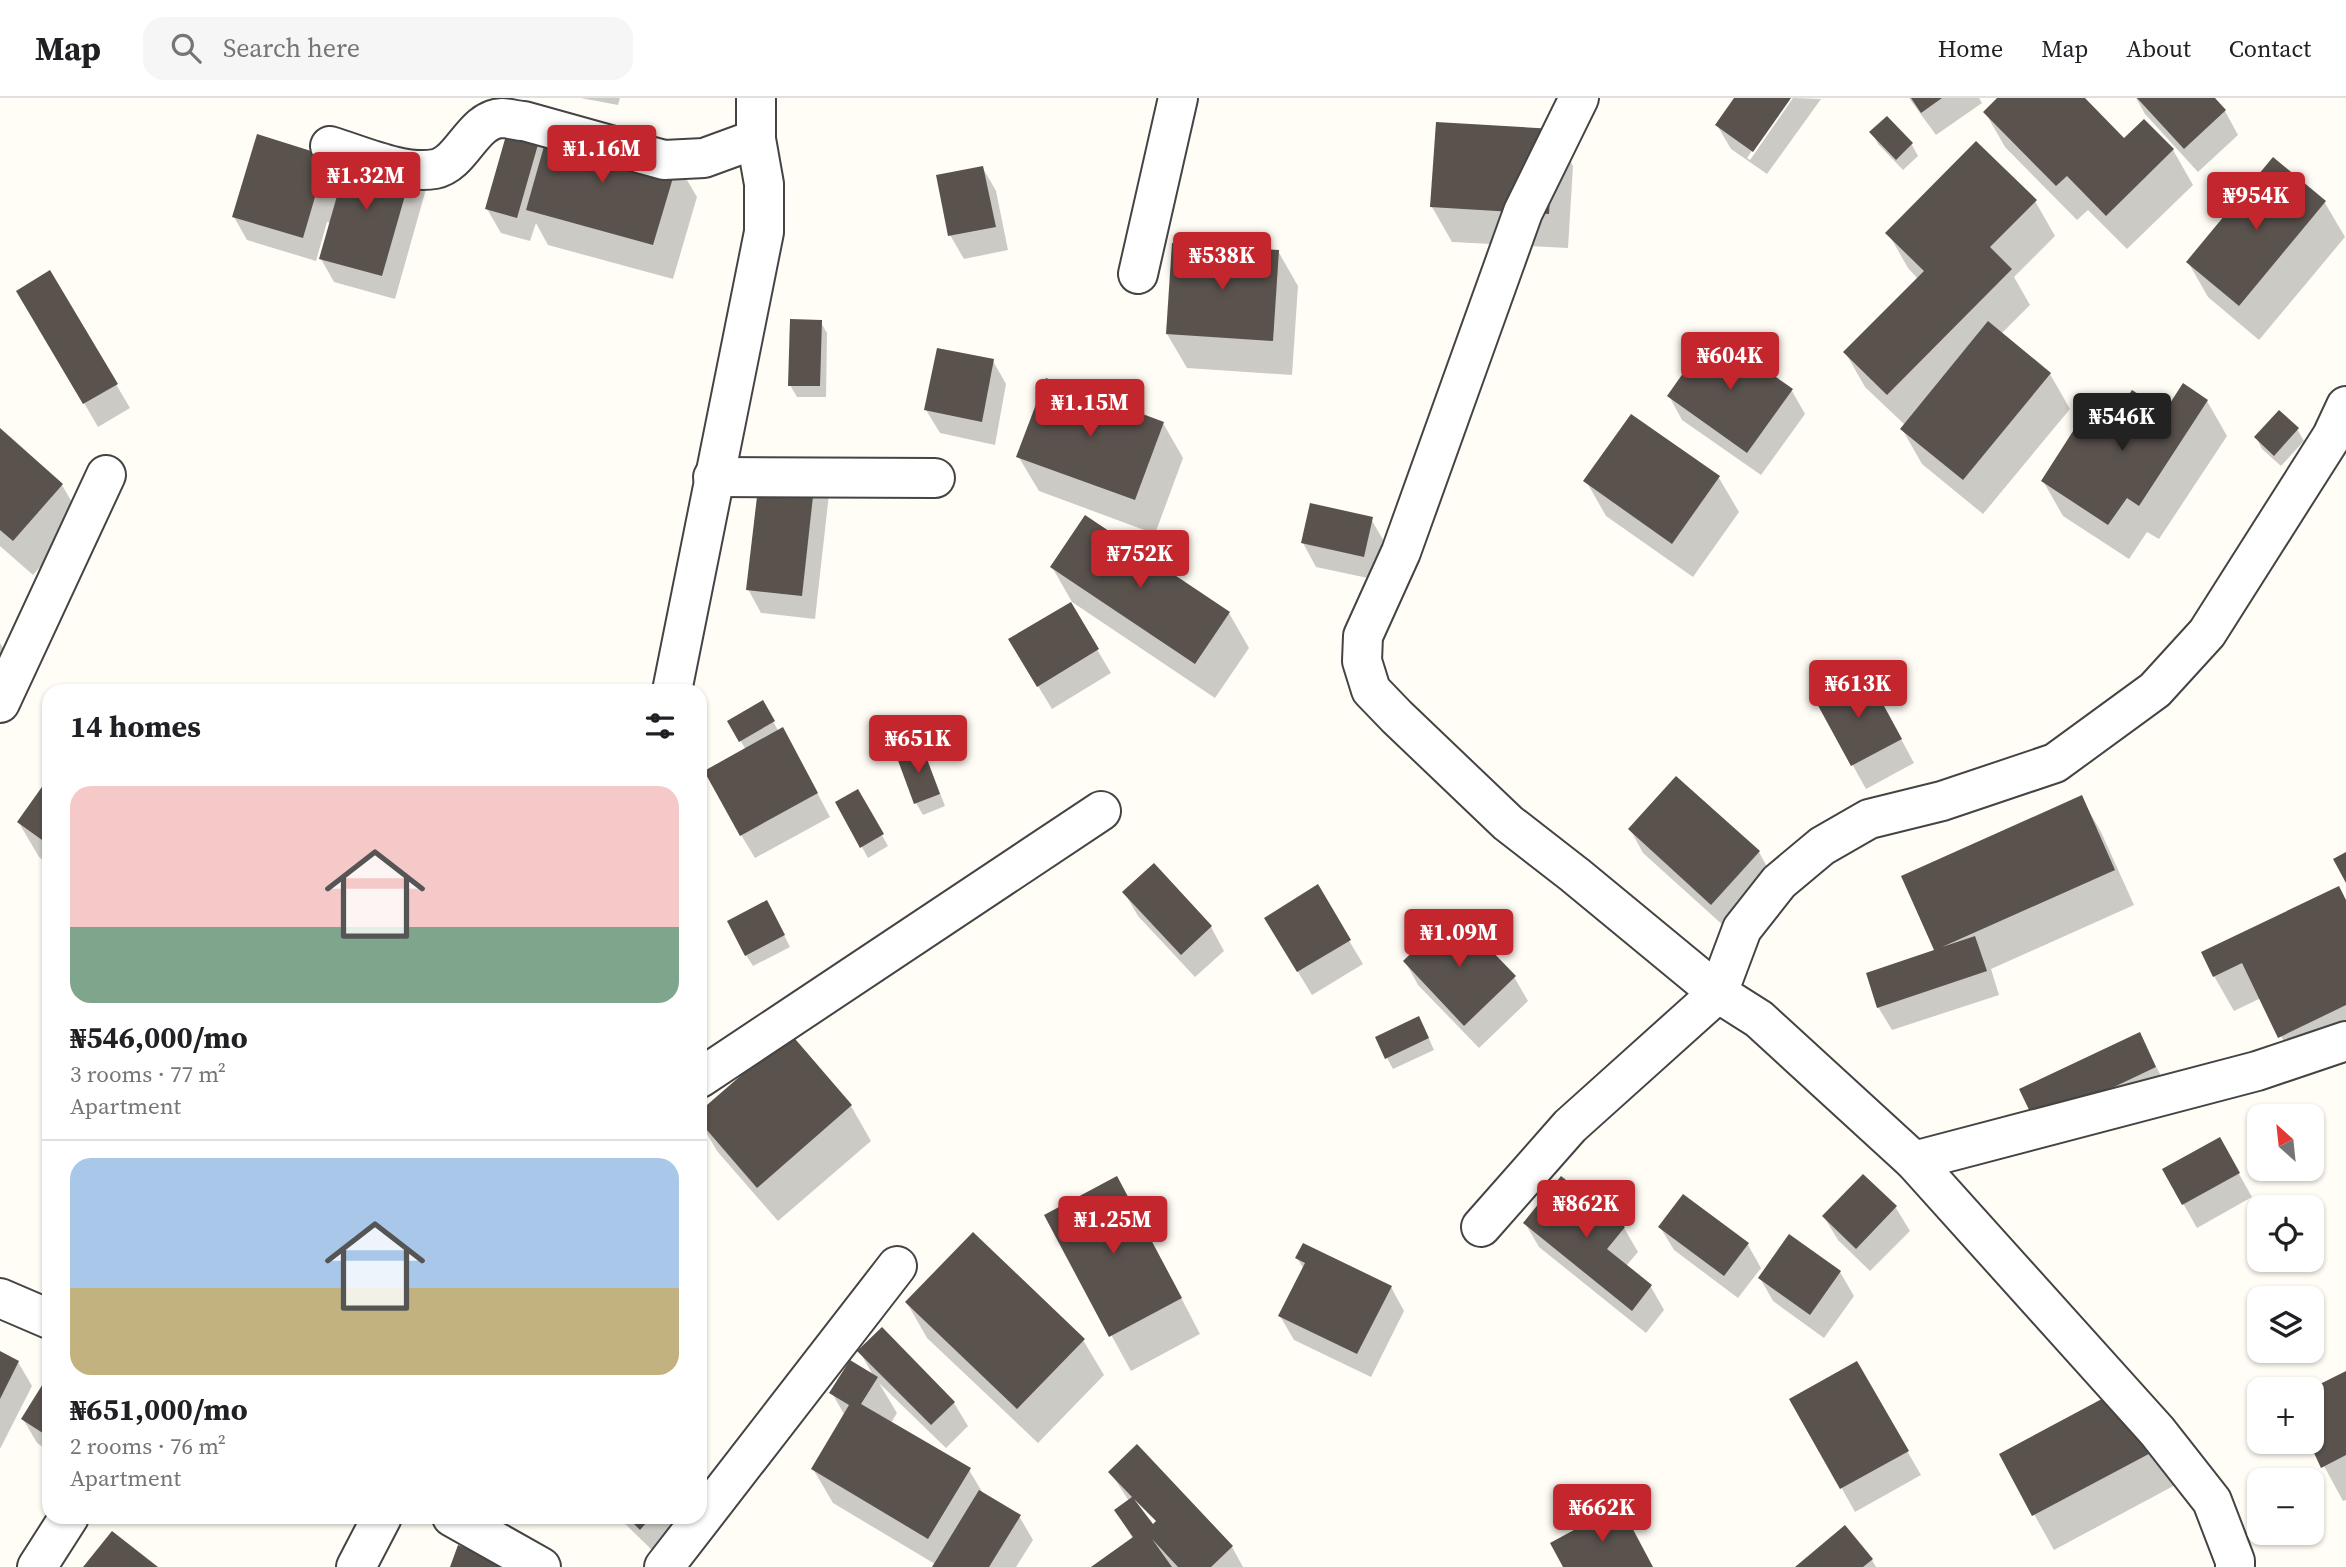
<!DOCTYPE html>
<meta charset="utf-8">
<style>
:root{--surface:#fff;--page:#f6f6f6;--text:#202124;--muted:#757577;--line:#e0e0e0;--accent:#c4262e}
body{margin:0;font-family:"Source Serif 4",serif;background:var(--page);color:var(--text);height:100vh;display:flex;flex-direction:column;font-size:26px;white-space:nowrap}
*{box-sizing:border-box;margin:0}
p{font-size:23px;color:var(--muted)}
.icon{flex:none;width:38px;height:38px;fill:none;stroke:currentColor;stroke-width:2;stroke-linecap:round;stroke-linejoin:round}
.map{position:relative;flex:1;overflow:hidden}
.sheet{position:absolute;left:42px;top:586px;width:665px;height:840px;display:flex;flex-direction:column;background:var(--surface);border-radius:21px;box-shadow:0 2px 5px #0004}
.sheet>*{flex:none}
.needle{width:46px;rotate:333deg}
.tools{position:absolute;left:2247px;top:1006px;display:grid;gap:14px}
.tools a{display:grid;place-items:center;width:77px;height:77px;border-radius:14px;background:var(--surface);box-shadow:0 2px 5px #0004;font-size:35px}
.price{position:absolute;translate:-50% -60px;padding:0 16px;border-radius:7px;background:var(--accent);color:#fff;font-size:23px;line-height:46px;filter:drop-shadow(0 2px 4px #0008)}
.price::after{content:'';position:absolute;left:50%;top:42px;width:21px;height:16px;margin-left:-10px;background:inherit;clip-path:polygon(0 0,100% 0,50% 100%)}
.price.on{background:#222;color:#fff}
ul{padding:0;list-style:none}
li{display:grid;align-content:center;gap:14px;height:371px;padding:0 28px}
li+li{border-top:2px solid var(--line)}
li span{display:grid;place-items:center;height:217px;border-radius:21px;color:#555}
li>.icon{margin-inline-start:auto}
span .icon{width:126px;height:126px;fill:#fffc;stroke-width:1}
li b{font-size:30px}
h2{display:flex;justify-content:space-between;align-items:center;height:84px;padding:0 28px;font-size:30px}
header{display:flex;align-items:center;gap:42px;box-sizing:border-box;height:98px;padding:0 35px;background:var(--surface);border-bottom:2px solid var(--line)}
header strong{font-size:33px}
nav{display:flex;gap:38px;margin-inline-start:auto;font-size:24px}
.search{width:490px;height:63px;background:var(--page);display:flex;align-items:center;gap:18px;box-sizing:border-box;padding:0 24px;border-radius:21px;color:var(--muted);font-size:26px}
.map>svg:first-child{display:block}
</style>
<header>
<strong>Map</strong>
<div class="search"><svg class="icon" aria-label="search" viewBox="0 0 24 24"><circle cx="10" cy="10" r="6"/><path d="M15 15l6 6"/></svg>Search here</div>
<nav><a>Home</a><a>Map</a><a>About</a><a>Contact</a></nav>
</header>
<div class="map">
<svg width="2346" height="1469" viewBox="0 0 2346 1469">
<rect width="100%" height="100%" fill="#fffdf5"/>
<g fill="#0003" fill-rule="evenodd">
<path d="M581,0H620L618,7Z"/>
<path d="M1737,0H1789L1747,60L1750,62L1793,0L1821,1L1767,76L1731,51L1717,27Z"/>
<path d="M1909,0H1979L1982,5L1936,37Z"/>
<path d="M2000,0H2083L2124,43L2144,23L2173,52L2193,87L2127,151L2088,112L2077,122L2005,49L1985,14Z"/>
<path d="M2136,0H2213L2225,13L2238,37L2198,74L2145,16Z"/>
<path d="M1887,20L1912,47L1918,58L1903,72L1878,46L1872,34Z"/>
<path d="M512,22L677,65L697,99L673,181L548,147L536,125L530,143L501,135L487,111Z"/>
<path d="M1553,33L1573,68L1568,150L1452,144L1432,109Z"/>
<path d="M326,59L342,86L413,68L426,91L395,201L334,184L321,161L331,125L327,124L316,163L247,142L234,119Z"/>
<path d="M2273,62L2325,105L2345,139L2259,242L2208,199L2188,164Z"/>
<path d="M983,70L996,93L1008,152L964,161L950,137Z"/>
<path d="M2035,103L2055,138L2014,179L2030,207L2001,236L2050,276L2070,311L1983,416L1922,366L1902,331L1905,327L1865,289L1845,254L1918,181L1908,170L1888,135Z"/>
<path d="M1278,153L1298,188L1292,277L1187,270L1167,236Z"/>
<path d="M50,174L130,310L98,329L19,193Z"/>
<path d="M820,223L827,235L826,299H797L790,287Z"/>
<path d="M993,263L1006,286L995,347L940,335L926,312Z"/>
<path d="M1792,293L1805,316L1761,377L1682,322L1669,298Z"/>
<path d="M2207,303L2227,338L2159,441L2147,434L2129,461L2063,418L2043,383L2107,334Z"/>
<path d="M1631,318L1719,380L1739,414L1693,479L1606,418L1586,383Z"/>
<path d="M1163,325L1183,360L1155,436L1039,393L1018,358Z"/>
<path d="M2297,331L2304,343L2281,368L2262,351L2256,339Z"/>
<path d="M0,333L62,387L82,422L33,477L0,448Z"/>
<path d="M763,367L829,396L815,521L761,515L748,491Z"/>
<path d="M1371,421L1385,445L1377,482L1316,469L1303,445Z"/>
<path d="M1052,469L1229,515L1249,550L1215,600L1072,504Z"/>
<path d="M1070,506L1111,575L1052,611L1024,565Z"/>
<path d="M0,545L17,575L0,612Z"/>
<path d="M1879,600L1914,665L1866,691L1817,603Z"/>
<path d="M762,604L779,634L796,655L830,719L755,760L741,737L746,652L729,623Z"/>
<path d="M921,650L927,661L945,708L923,717L916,705L898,658Z"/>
<path d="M49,682V767L39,759L19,725Z"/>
<path d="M858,694L888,748L868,760L838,705Z"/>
<path d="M2081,699L2101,734L2134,807L1991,871L1999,897L1892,932L1878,909L1936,853Z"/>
<path d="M1630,731L1759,754L1772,778L1725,829L1643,755Z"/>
<path d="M1317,789L1363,866L1312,897L1280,844Z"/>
<path d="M1124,794L1211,829L1224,853L1195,879L1138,818Z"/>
<path d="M2346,803V952L2300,974L2261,900L2234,913L2214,878Z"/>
<path d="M773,815L790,849L753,868L746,857Z"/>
<path d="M1405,863L1514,879L1528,903L1479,950L1418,887Z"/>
<path d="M1425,932L1434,952L1393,971L1387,960Z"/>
<path d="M2139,936L2169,993L2051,1048L2037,1025Z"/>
<path d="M790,938L851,1008L871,1043L778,1123L717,1053L700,1024V1015Z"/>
<path d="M2220,1042L2252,1099L2197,1130L2164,1072Z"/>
<path d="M1863,1078L1896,1110L1910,1133L1870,1173L1838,1142L1824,1119Z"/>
<path d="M1137,1115L1200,1236L1131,1273L1046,1118Z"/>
<path d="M1525,1125L1624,1130L1638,1154L1626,1168L1651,1189L1664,1212L1646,1235L1539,1149Z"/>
<path d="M1660,1129L1748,1147L1761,1170L1738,1200L1674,1152Z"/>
<path d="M1297,1160L1391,1189L1404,1213L1371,1279L1294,1242L1280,1218L1304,1171Z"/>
<path d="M1840,1174L1854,1198L1824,1240L1773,1203L1760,1180Z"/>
<path d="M907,1205L1083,1242L1104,1277L1038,1345L927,1240Z"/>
<path d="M860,1254L954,1305L968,1328L946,1350L879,1285L897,1315L891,1325L969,1372L984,1397L1019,1418L1033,1442L1016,1469H934L935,1466L833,1405L813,1371L845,1318L832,1295L874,1279Z"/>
<path d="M0,1255L18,1264L32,1288L0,1351Z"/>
<path d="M1856,1265L1921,1377L1855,1414L1792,1301Z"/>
<path d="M2346,1275V1402L2343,1403L2311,1344L2312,1292Z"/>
<path d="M49,1280V1353L37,1345L23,1321Z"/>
<path d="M2127,1290L2179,1385L2054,1452L2001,1357Z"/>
<path d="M1110,1374L1232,1449L1243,1469H1094L1133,1441L1116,1413L1129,1403ZM1133,1399L1158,1423L1152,1428L1132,1401Z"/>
<path d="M618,1419H673L678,1429L654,1454Z"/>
<path d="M1872,1462L1876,1469H1798Z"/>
</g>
<g fill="#5a524d" fill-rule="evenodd">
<path d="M1734,0H1791L1753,54L1715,27Z"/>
<path d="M1911,0H1942L1921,15Z"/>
<path d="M1997,0H2085L2124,40L2144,21L2174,51L2106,118L2067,78L2056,88L1983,14Z"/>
<path d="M2137,0H2215L2226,12L2184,51Z"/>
<path d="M1887,18L1913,45L1896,62L1869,34Z"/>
<path d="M511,20L543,29L517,120L485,111Z"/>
<path d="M1436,24L1554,31L1549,116L1430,109Z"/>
<path d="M550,27L678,63L653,147L526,112Z"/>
<path d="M257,36L327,58L303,140L232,119Z"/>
<path d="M1976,43L2037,102L1990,149L2012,171L1887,297L1843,254L1924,173L1885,135Z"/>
<path d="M351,49L414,66L382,178L319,161Z"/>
<path d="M2273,59L2326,103L2239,208L2186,164Z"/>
<path d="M983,68L996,129L948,138L936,77Z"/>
<path d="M1172,145L1279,152L1273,243L1166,236Z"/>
<path d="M50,172L118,286L83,306L16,193Z"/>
<path d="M790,221L822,222L820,288H788Z"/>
<path d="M1988,223L2051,275L1963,382L1900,331Z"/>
<path d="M1712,234L1793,291L1747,355L1667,298Z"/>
<path d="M937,250L994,261L982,324L924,312Z"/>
<path d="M1046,280L1164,324L1135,402L1016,359Z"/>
<path d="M2183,285L2208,302L2139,408L2127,400L2108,427L2041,383L2084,316L2106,331L2132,292L2165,313Z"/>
<path d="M2279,312L2299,330L2274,358L2254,339Z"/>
<path d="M1631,316L1720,378L1672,446L1583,383Z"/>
<path d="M0,330L63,386L13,443L0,432Z"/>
<path d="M761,365L816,371L802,498L746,492Z"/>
<path d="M1310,405L1373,419L1364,459L1301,445Z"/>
<path d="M1085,417L1230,514L1195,566L1050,469Z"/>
<path d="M1071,504L1099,551L1037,589L1008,541Z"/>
<path d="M1866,575L1902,641L1851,668L1815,602Z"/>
<path d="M763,602L775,623L739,644L727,623Z"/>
<path d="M783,629L818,695L740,738L704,673Z"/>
<path d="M922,648L940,696L914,706L896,657Z"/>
<path d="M1676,678L1760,753L1711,807L1628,731Z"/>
<path d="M49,679V747L17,724Z"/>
<path d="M858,691L884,736L860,750L835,704Z"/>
<path d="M2082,697L2115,772L1942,849L1975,838L1987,873L1877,910L1866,875L1934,852L1901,778Z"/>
<path d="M2346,754V785L2333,761Z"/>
<path d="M1154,765L1212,828L1181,857L1122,794Z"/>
<path d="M1318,786L1351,842L1297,874L1264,820Z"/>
<path d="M2339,788L2346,802V907L2278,940L2242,865L2213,879L2201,854Z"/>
<path d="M767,802L785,837L745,858L727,823Z"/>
<path d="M1454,814L1516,878L1464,928L1403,863Z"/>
<path d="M1419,918L1429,940L1385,961L1375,939Z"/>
<path d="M2140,934L2156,969L2036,1026L2019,991Z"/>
<path d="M790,935L852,1007L757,1090L700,1024V1013Z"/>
<path d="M2220,1039L2240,1075L2182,1107L2162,1071Z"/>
<path d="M1863,1076L1897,1108L1856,1151L1822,1118Z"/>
<path d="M1117,1078L1182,1200L1109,1239L1044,1117Z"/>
<path d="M1561,1078L1625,1129L1607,1151L1652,1187L1632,1213L1523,1125Z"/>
<path d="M1683,1096L1749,1145L1724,1178L1658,1129Z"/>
<path d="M973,1134L1085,1241L1017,1311L905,1204Z"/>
<path d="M1789,1136L1841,1173L1810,1217L1758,1180Z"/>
<path d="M1303,1145L1392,1188L1357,1256L1278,1218L1305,1165L1295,1160Z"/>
<path d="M882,1229L955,1304L931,1327L857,1253Z"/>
<path d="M0,1253L19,1263L0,1301Z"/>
<path d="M850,1262L878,1279L861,1306L971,1370L928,1441L811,1371L849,1307L829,1295Z"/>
<path d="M1857,1263L1909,1353L1840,1391L1789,1301Z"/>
<path d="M2346,1273V1357L2321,1370L2309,1344H2312V1292H2308Z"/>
<path d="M49,1276V1339L21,1321Z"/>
<path d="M2128,1287L2160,1350L2032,1418L1999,1356Z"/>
<path d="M1137,1346L1233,1448L1211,1469H1178L1152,1441L1172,1469H1091L1133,1439L1114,1412L1132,1399L1108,1374ZM1134,1401L1156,1423L1153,1426Z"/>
<path d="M979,1392L1021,1417L989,1469H932Z"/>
<path d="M1620,1407L1653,1469H1563L1550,1445Z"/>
<path d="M627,1419H651L640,1432Z"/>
<path d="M1845,1427L1873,1461L1863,1469H1795Z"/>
<path d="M112,1433L158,1469H83Z"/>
<path d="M458,1447L518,1469H450Z"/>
</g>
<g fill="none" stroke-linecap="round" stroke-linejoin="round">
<defs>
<g id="minor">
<path d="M330,48C360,57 404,77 435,71C463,65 472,21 502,20C509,20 517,23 524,23L664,62L704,60L756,41"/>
<path d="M1138,176L1178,0"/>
<path d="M713,379L935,380"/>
<path d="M672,593L764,134V86L756,41V0"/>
<path d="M0,605L106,377"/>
<path d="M700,980L1101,713"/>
<path d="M1914,1063L2257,973L2346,943"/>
<path d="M1481,1129L1570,1028L1718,895L1575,777L1508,725L1397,619L1371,592L1362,563L1363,538L1401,454L1523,114L1579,0"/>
<path d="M37,1469L69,1419"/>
<path d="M356,1469L382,1419"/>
<path d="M664,1469L897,1168"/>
<path d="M2235,1469V1463L2212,1403L2157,1333L1914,1063L1759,921L1718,895L1742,831L1779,784L1822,748L1869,721L1942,703L2055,665L2155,592L2207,535L2332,338L2346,308"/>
</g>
<g id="tertiary">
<path d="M0,1200L49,1221"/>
<path d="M452,1419L541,1469"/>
</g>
</defs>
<use href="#minor" stroke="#444" stroke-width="42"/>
<use href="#tertiary" stroke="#444" stroke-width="42"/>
<use href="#minor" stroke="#fff" stroke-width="38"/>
<use href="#tertiary" stroke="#fff" stroke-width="38"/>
</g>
</svg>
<div class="tools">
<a><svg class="needle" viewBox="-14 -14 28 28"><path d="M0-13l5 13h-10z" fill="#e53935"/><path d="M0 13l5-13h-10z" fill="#757577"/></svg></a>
<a><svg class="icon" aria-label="locate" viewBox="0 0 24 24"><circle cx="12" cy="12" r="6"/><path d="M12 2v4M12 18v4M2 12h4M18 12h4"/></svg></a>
<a><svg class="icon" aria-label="layers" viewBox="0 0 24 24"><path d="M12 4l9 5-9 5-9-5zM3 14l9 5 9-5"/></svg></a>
<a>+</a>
<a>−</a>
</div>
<b class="price" style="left:602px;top:87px">₦1.16M</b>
<b class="price" style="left:366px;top:114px">₦1.32M</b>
<b class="price" style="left:2256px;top:134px">₦954K</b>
<b class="price" style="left:1222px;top:194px">₦538K</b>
<b class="price" style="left:1730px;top:294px">₦604K</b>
<b class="price" style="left:1090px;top:341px">₦1.15M</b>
<b class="price on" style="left:2122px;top:355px">₦546K</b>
<b class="price" style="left:1140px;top:492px">₦752K</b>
<b class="price" style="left:1858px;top:622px">₦613K</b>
<b class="price" style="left:918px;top:677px">₦651K</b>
<b class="price" style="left:1459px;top:871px">₦1.09M</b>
<b class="price" style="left:1586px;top:1142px">₦862K</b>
<b class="price" style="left:1113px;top:1158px">₦1.25M</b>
<b class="price" style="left:1602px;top:1446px">₦662K</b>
<section class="sheet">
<h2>14 homes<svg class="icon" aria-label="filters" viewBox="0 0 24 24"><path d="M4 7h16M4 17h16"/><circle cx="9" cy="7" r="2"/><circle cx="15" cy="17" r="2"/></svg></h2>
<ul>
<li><span style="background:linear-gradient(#f6c9c9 65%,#7fa58c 0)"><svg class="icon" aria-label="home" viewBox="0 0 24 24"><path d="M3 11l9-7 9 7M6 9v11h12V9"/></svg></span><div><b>₦546,000/mo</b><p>3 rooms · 77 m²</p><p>Apartment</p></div></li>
<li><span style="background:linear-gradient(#a9c7e8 60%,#c2b280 0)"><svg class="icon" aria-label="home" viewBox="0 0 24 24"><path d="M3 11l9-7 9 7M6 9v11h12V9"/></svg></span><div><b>₦651,000/mo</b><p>2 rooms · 76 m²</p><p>Apartment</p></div></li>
</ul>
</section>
</div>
